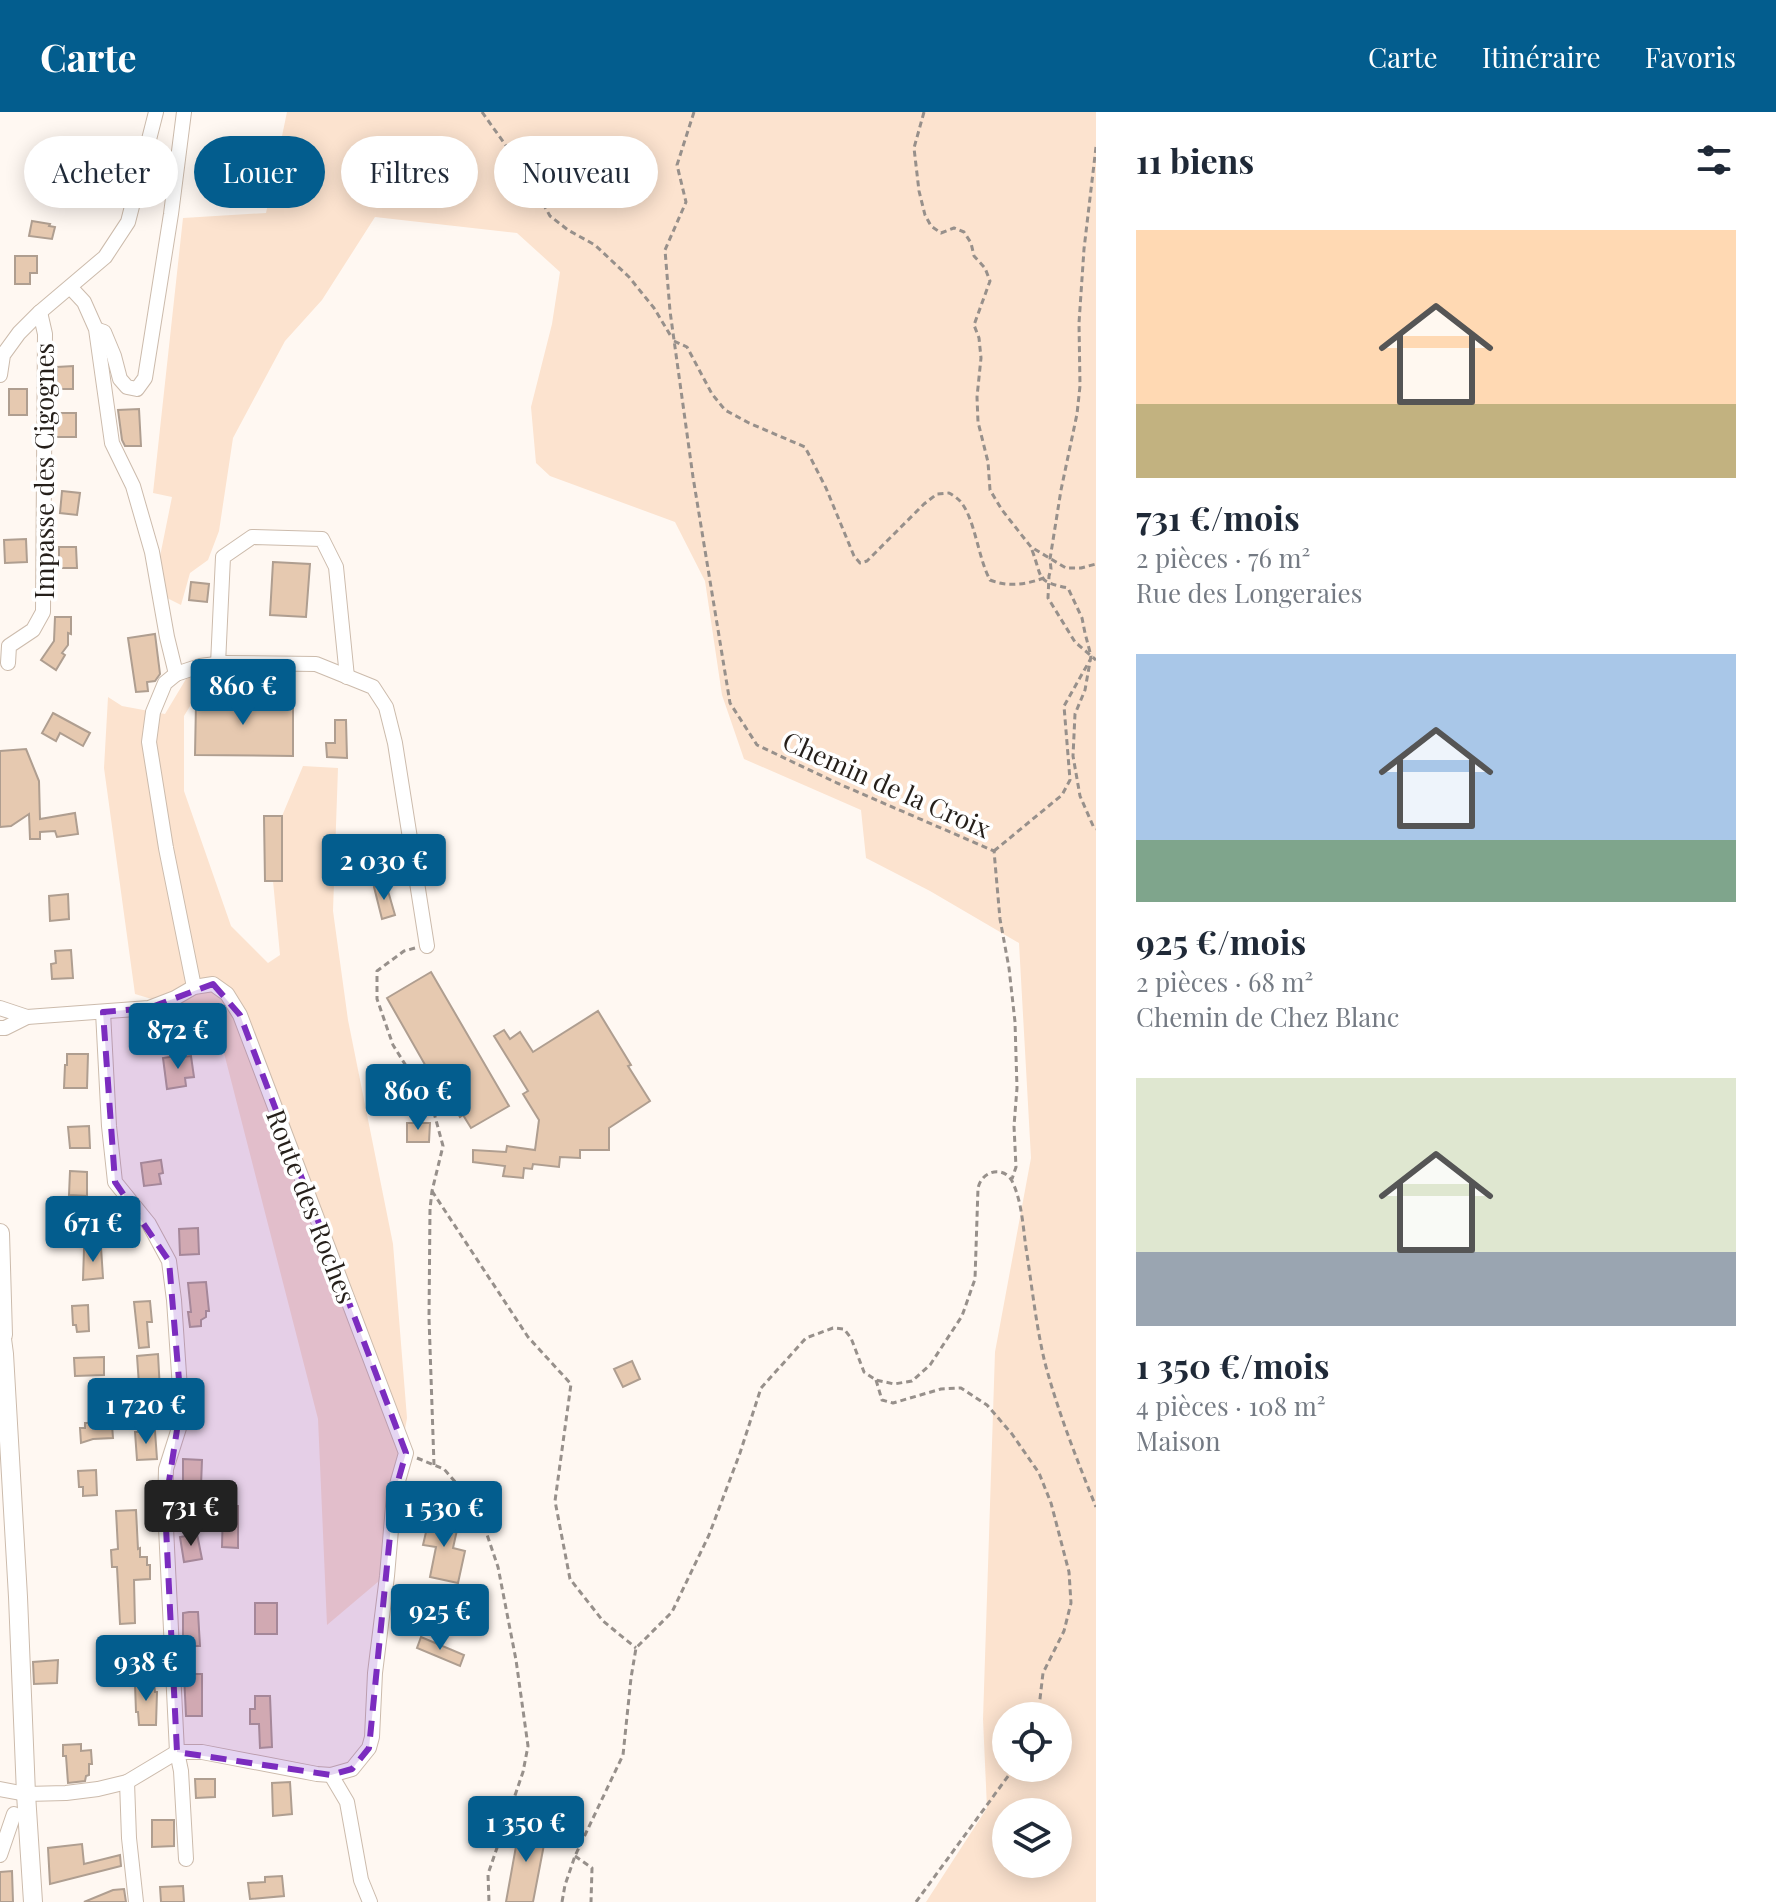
<!DOCTYPE html>
<html lang="fr">
<meta charset="utf-8">
<style>
:root{--surface:#fff;--page:#f6f6f7;--text:#1f2937;--muted:#747a83;--accent:#035d8e}
body{margin:0;font-family:"Playfair Display",serif;background:var(--page);color:var(--text);height:100vh;display:flex;flex-direction:column;font-size:30px;white-space:nowrap}
*{box-sizing:border-box;margin:0}
p{font-size:26px;color:var(--muted)}
.icon{flex:none;width:44px;height:44px;fill:none;stroke:currentColor;stroke-width:2;stroke-linecap:round;stroke-linejoin:round}
.map{position:relative;flex:1;overflow:hidden}
.drawer{display:flex;flex-direction:column;background:var(--surface);width:680px}
.drawer>*{flex:none}
.top-card{position:absolute;left:24px;top:24px;width:760px;height:72px;display:flex;gap:16px}
.tools{position:absolute;left:992px;top:1590px;display:grid;gap:16px}
.tools a{display:grid;place-items:center;width:80px;height:80px;border-radius:50%;background:var(--surface);box-shadow:0 4px 20px #0003;font-size:40px}
.price{position:absolute;translate:-50% -68px;padding:0 18px;border-radius:8px;background:var(--accent);color:#fff;font-size:26px;line-height:52px;filter:drop-shadow(0 2px 4px #0008)}
.price::after{content:'';position:absolute;left:50%;top:48px;width:24px;height:18px;margin-left:-12px;background:inherit;clip-path:polygon(0 0,100% 0,50% 100%)}
.price.on{background:#222;color:#fff}
ul{padding:0;list-style:none}
li{display:grid;align-content:center;gap:16px;height:424px;padding:0 40px}
li span{display:grid;place-items:center;height:248px;border-radius:0px;color:#555}
li>.icon{margin-inline-start:auto}
span .icon{width:144px;height:144px;fill:#fffc;stroke-width:1}
li b{font-size:34px}
h2{display:flex;justify-content:space-between;align-items:center;height:96px;padding:0 40px;font-size:34px}
.chip{padding:0 28px;border-radius:36px;background:var(--surface);box-shadow:0 4px 20px #0003;font-size:28px;line-height:72px}
.chip.on{background:var(--accent);color:#fff}
header{display:flex;align-items:center;gap:48px;box-sizing:border-box;height:112px;padding:0 40px;background:var(--accent);color:#fff}
header strong{font-size:38px}
nav{display:flex;gap:44px;margin-inline-start:auto;font-size:28px}
main{display:flex;flex:1;min-height:0}
.map>svg:first-child{display:block}
</style>
<header>
<strong>Carte</strong>
<nav><a>Carte</a><a>Itinéraire</a><a>Favoris</a></nav>
</header>
<main>
<div class="map">
<svg width="1096" height="1790" viewBox="0 0 1096 1790">
<rect width="100%" height="100%" fill="#fff8f2"/>
<g fill="#fce3cf" fill-rule="evenodd">
<path d="M287,0H1096V1790H926L987,1696L983,1607L995,1240L1031,1046L1019,831L930,779L866,746L861,698L744,647L722,583L705,469L675,410L550,364L536,351L531,295L552,212L560,160L517,121L375,105L322,188L285,229L233,326L219,419L208,448L190,461L181,493L153,479L172,385L153,381L183,106L266,101ZM1006,1604H1058V1656H1006ZM1006,1700H1058V1752H1006Z"/>
<path d="M202,562L201,576L184,604V679L231,814L268,851L280,843L273,769L282,768V704L303,654L338,656L333,799L348,908L393,1132L407,1306L379,1469L327,1513L318,1307L215,906L135,882L104,656L108,585L122,594L165,602L186,567Z"/>
</g>
<g fill="#e6c9b0" stroke="#af9e90" stroke-width="2">
<path d="M81,43L104,48L98,72L75,67Z"/>
<path d="M32,109L50,112L49,114L55,115L52,127L29,124Z"/>
<path d="M15,144H37V161H30V172H15Z"/>
<path d="M73,254V277H57V255Z"/>
<rect x="9" y="277" width="18" height="26"/>
<path d="M139,297L141,334H125L122,328L118,298Z"/>
<path d="M57,301H76V325H56Z"/>
<path d="M62,379L80,381L77,403L60,401Z"/>
<path d="M26,427L27,450L5,451L4,428Z"/>
<path d="M59,435H76L77,456H59Z"/>
<path d="M273,450L310,452L306,505L270,503Z"/>
<path d="M191,470L209,472L207,490L189,488Z"/>
<path d="M55,505H71V522L68,521V533L62,541L65,543L56,558L41,548L54,529Z"/>
<path d="M155,522L160,562L155,569L147,570L148,579L136,580L128,526Z"/>
<path d="M239,578V592H293V644L195,643L196,591H207V579Z"/>
<path d="M53,601L90,621L83,634L60,621L56,629L42,621Z"/>
<path d="M335,608H346L347,646L327,645L326,631H335Z"/>
<path d="M26,637L39,669L40,707L75,701L78,722L57,725L55,719L40,720V727H30L29,702L11,714L0,715V639Z"/>
<path d="M264,704H282V769H265Z"/>
<path d="M386,772L395,803L382,807L374,775Z"/>
<path d="M68,782L69,807L50,809L49,784Z"/>
<path d="M71,838L73,866L52,867L51,852L56,851L55,839Z"/>
<path d="M431,860L509,994L471,1016L463,1003L460,1005L432,956L428,958L387,886Z"/>
<path d="M598,899L631,953L628,954L650,989L609,1016V1038H580V1046L560,1045L559,1055L533,1052L532,1057L524,1056L523,1066L503,1064L505,1054L473,1050V1038L506,1040L507,1034L535,1038L539,1008L523,982L528,979L494,924L504,918L510,927L520,920L533,940Z"/>
<path d="M67,942H88L87,976H64L65,953H67Z"/>
<path d="M181,943L182,945L191,944L194,965L185,966L186,974L167,977L163,946Z"/>
<path d="M407,1011H430L429,1030H407Z"/>
<path d="M89,1014L90,1036H70L68,1015Z"/>
<path d="M161,1048L163,1061L159,1062L161,1072L144,1074L141,1051Z"/>
<path d="M70,1059L87,1060V1084L69,1083Z"/>
<path d="M198,1116L199,1142L180,1143L179,1117Z"/>
<path d="M101,1135L103,1166L83,1168L84,1137Z"/>
<path d="M206,1170L209,1199H206V1205L201,1208V1214L190,1215L188,1200H191L188,1171Z"/>
<path d="M150,1189L152,1210H147L149,1235L139,1236L134,1190Z"/>
<path d="M88,1193L89,1219L77,1220L76,1213H73L72,1194Z"/>
<path d="M158,1242L160,1279L147,1280V1272L139,1273L137,1244Z"/>
<path d="M104,1245V1263L75,1264L74,1246Z"/>
<path d="M632,1249L640,1267L623,1275L614,1257Z"/>
<path d="M111,1300L113,1326L93,1327L81,1331L80,1316H85V1311H96L95,1301Z"/>
<path d="M155,1319L157,1347L137,1348L135,1320Z"/>
<path d="M183,1347L202,1348L201,1374H183Z"/>
<path d="M96,1358L97,1383L83,1384V1375H79L78,1359Z"/>
<path d="M223,1394H238V1436L222,1435Z"/>
<path d="M136,1398L138,1437L140,1436V1445H147V1453H150V1467L134,1468L135,1511L120,1512L117,1455H112L111,1438L118,1437L116,1399Z"/>
<path d="M430,1403L459,1409L453,1436L465,1439L458,1471L430,1465L436,1435L423,1433Z"/>
<path d="M197,1422L202,1447L184,1450L180,1425Z"/>
<rect x="255" y="1491" width="22" height="31"/>
<path d="M189,1500H198L200,1534H186L185,1526H183V1501Z"/>
<path d="M421,1525L464,1543L460,1554L417,1536Z"/>
<path d="M58,1548L57,1571L34,1572L33,1550Z"/>
<path d="M184,1562H202V1604H186Z"/>
<path d="M145,1566L150,1571H154L155,1580H157L156,1613H139L138,1600H136L135,1572L140,1571Z"/>
<path d="M255,1584H270L272,1635L260,1636L259,1612H250V1597H255Z"/>
<path d="M81,1632V1639L91,1638L92,1652H89V1663L86,1664L85,1669L68,1671L66,1644H63V1633Z"/>
<path d="M195,1667H215V1685L196,1686Z"/>
<path d="M290,1670L292,1702L273,1704L272,1671Z"/>
<path d="M152,1708H174V1734L152,1735Z"/>
<path d="M520,1712L547,1717L533,1790H506Z"/>
<path d="M82,1732L84,1752L120,1743L121,1754L50,1772L48,1736Z"/>
<path d="M12,1759L13,1790H0V1760Z"/>
<path d="M282,1764L284,1784L250,1787L248,1771L265,1770V1765Z"/>
<path d="M183,1774L184,1790H161L160,1775Z"/>
<path d="M124,1777L126,1790H84L113,1778Z"/>
</g>
<g fill="none" stroke-linecap="round" stroke-linejoin="round">
<defs>
<g id="minor">
<path d="M71,176L84,190L96,217L112,331L133,374L152,440L167,525L176,562"/>
<path d="M98,218L104,220L114,244L120,267L127,275L137,277L145,266L171,102L184,0"/>
<path d="M0,263L3,243L19,221L40,200L105,145L128,110L156,0"/>
<path d="M8,551L9,534L33,518L43,500L45,222L40,200"/>
<path d="M218,552L223,445L252,425L322,427L336,455L347,565"/>
<path d="M194,875L166,736L149,630L153,600L165,571L176,562L200,554L224,551L316,552L373,575L386,595L395,631L427,834"/>
<path d="M0,896L27,905"/>
<path d="M103,900L109,1014L115,1070L149,1112L169,1149L174,1188L181,1292L179,1316L166,1357L165,1395L177,1640L181,1659L186,1747"/>
<path d="M0,916H5L27,905L149,896L175,886L194,875L213,872L227,882L240,903L406,1341L394,1383L387,1464L375,1561L372,1625L369,1636L352,1657L331,1663L317,1662L202,1640H177L127,1670L98,1677L66,1681L26,1682L0,1677"/>
<path d="M331,1663L347,1690L361,1768L370,1790"/>
<path d="M127,1670L129,1726L136,1790"/>
<path d="M0,1743L14,1702"/>
</g>
<g id="major">
<path d="M0,1121L3,1223"/>
<path d="M0,1212L4,1242L18,1485L26,1682L33,1790"/>
</g>
</defs>
<use href="#minor" stroke="#ccbbac" stroke-width="16"/>
<use href="#major" stroke="#ccbbac" stroke-width="20"/>
<g stroke="#97908b" stroke-width="3" stroke-dasharray="6 4" stroke-linecap="butt">
<path d="M482,0L527,63L550,104L568,118L595,133L629,165L654,196L672,226"/>
<path d="M694,0L677,53L686,90L665,138L670,199L693,365L730,591L757,633L837,671L994,739L1000,807L1009,856L1015,910L1017,976L1014,1014L1016,1055L1012,1067"/>
<path d="M924,0L914,36L919,79L925,103L931,114L941,121L954,116L964,120L971,131L974,144L985,156L990,169L974,213L979,226L981,246L977,285L978,310L988,350L990,378L1002,398L1031,435L1066,456H1081L1096,452"/>
<path d="M1096,35L1084,137L1079,211L1080,274L1077,302L1061,378L1050,447L1051,457L1049,464L1048,486L1075,530L1096,548"/>
<path d="M674,229L687,235L712,282L725,298L749,311L805,335L826,376L854,444L860,451L867,449L924,392L937,382L949,381C953,383 957,386 960,389C975,406 978,446 990,468C1010,476 1029,472 1049,464"/>
<path d="M1032,438C1043,467 1035,469 1068,476L1082,506L1085,521L1091,544L1085,578L1075,602L1073,644L1080,684L1094,716L1096,717"/>
<path d="M994,739L1062,683L1070,668L1064,594L1090,548"/>
<path d="M415,836L404,839L377,859V887L393,933L433,997L443,1034L432,1079L430,1097L429,1206L434,1353"/>
<path d="M432,1079L528,1225L571,1272L555,1389L570,1467L603,1509L636,1536"/>
<path d="M876,1268L882,1288L893,1291L941,1277L961,1276L987,1293L1012,1322L1039,1361L1051,1391L1069,1460L1071,1491L1064,1519L1043,1561L1038,1604"/>
<path d="M417,1346L444,1357L478,1396L498,1455L516,1548L528,1634L523,1660L488,1762L489,1790"/>
<path d="M575,1744L592,1756L591,1790"/>
<path d="M562,1790L565,1773L575,1744L623,1643L631,1566L636,1536L672,1500L709,1423L740,1341L761,1276L806,1226L833,1216L844,1217L851,1226L864,1260L876,1268L894,1272L912,1269L930,1253L962,1204L975,1167L978,1076C982,1058 1005,1053 1013,1071C1022,1091 1023,1115 1026,1136C1032,1174 1036,1214 1045,1251C1058,1300 1077,1348 1096,1395"/>
<path d="M916,1790L1014,1656"/>
</g>
<use href="#minor" stroke="#fff" stroke-width="14"/>
<use href="#major" stroke="#fff" stroke-width="18"/>
</g>
<path fill="#7b2cbf" fill-opacity="0.2" stroke="#7b2cbf" stroke-width="6" stroke-dasharray="16 10" stroke-linejoin="round" d="M213,872L240,903L406,1341L394,1383L369,1636L352,1657L331,1663L177,1640L165,1395L181,1292L169,1149L115,1070L103,900L149,896Z"/>
<g text-anchor="middle" dominant-baseline="central" stroke-width="7" stroke-linejoin="round" paint-order="stroke">
<g font-size="26" fill="#251f1a" stroke="#fff">
<text transform="translate(43 359) rotate(-90)">Impasse des Cigognes</text>
<text transform="translate(887 672) rotate(24)">Chemin de la Croix</text>
<text transform="translate(312 1094) rotate(69)">Route des Roches</text>
</g>
</g>
</svg>
<div class="tools">
<a><svg class="icon" aria-label="locate" viewBox="0 0 24 24"><circle cx="12" cy="12" r="6"/><path d="M12 2v4M12 18v4M2 12h4M18 12h4"/></svg></a>
<a><svg class="icon" aria-label="layers" viewBox="0 0 24 24"><path d="M12 4l9 5-9 5-9-5zM3 14l9 5 9-5"/></svg></a>
</div>
<b class="price" style="left:243px;top:615px">860 €</b>
<b class="price" style="left:384px;top:790px">2 030 €</b>
<b class="price" style="left:178px;top:959px">872 €</b>
<b class="price" style="left:418px;top:1020px">860 €</b>
<b class="price" style="left:93px;top:1152px">671 €</b>
<b class="price" style="left:146px;top:1334px">1 720 €</b>
<b class="price on" style="left:191px;top:1436px">731 €</b>
<b class="price" style="left:444px;top:1437px">1 530 €</b>
<b class="price" style="left:440px;top:1540px">925 €</b>
<b class="price" style="left:146px;top:1591px">938 €</b>
<b class="price" style="left:526px;top:1752px">1 350 €</b>
<div class="top-card">
<a class="chip">Acheter</a>
<a class="chip on">Louer</a>
<a class="chip">Filtres</a>
<a class="chip">Nouveau</a>
</div>
</div>
<section class="drawer">
<h2>11 biens<svg class="icon" aria-label="filters" viewBox="0 0 24 24"><path d="M4 7h16M4 17h16"/><circle cx="9" cy="7" r="2"/><circle cx="15" cy="17" r="2"/></svg></h2>
<ul>
<li><span style="background:linear-gradient(#ffd9b3 70%,#c2b280 0)"><svg class="icon" aria-label="home" viewBox="0 0 24 24"><path d="M3 11l9-7 9 7M6 9v11h12V9"/></svg></span><div><b>731 €/mois</b><p>2 pièces · 76 m²</p><p>Rue des Longeraies</p></div></li>
<li><span style="background:linear-gradient(#a9c7e8 75%,#7fa58c 0)"><svg class="icon" aria-label="home" viewBox="0 0 24 24"><path d="M3 11l9-7 9 7M6 9v11h12V9"/></svg></span><div><b>925 €/mois</b><p>2 pièces · 68 m²</p><p>Chemin de Chez Blanc</p></div></li>
<li><span style="background:linear-gradient(#dfe7d0 70%,#9aa5b1 0)"><svg class="icon" aria-label="home" viewBox="0 0 24 24"><path d="M3 11l9-7 9 7M6 9v11h12V9"/></svg></span><div><b>1 350 €/mois</b><p>4 pièces · 108 m²</p><p>Maison</p></div></li>
</ul>
</section>
</main>
